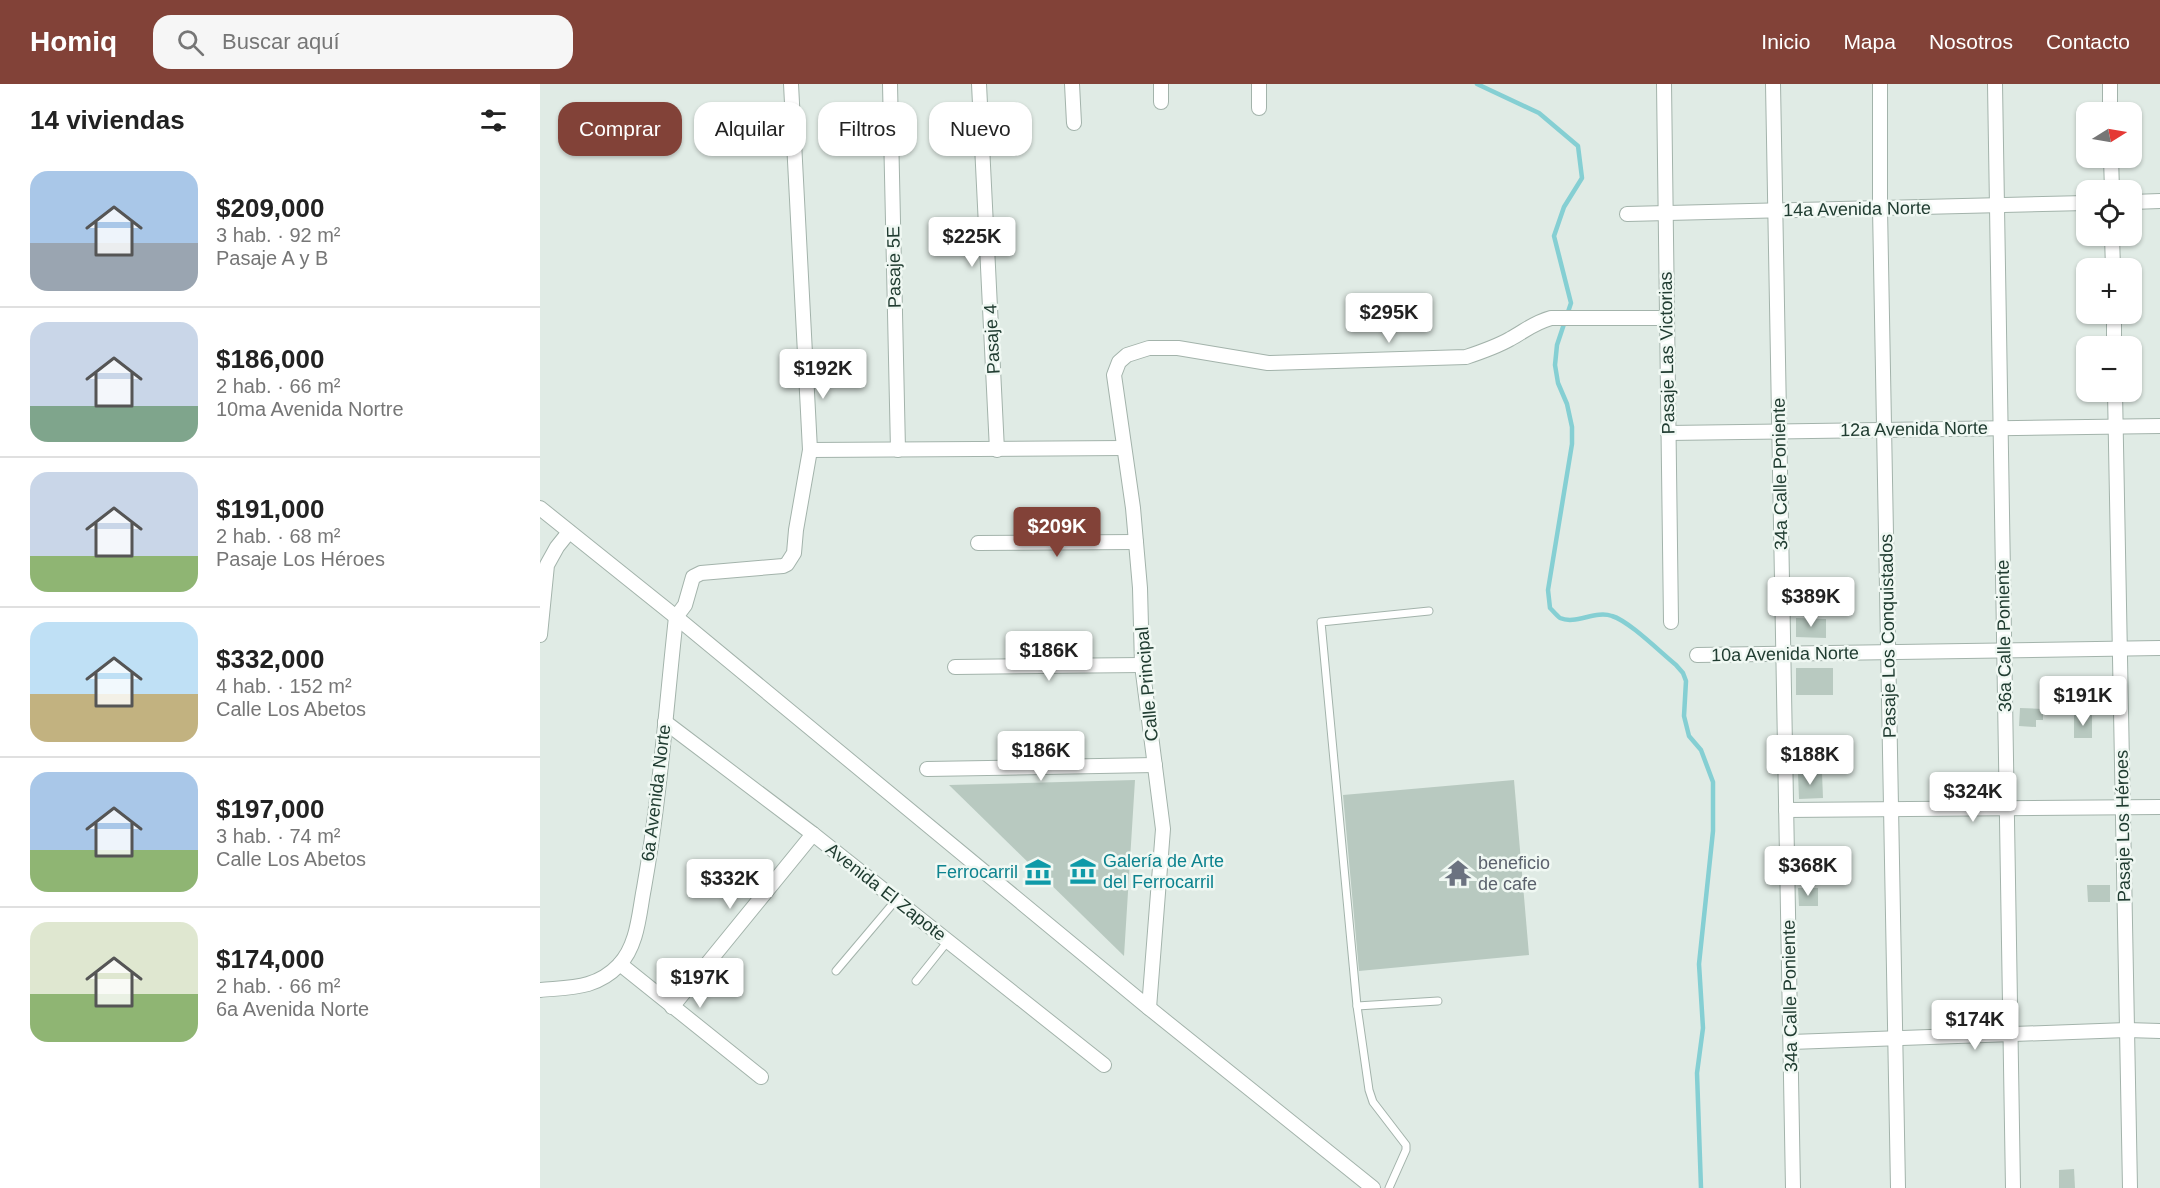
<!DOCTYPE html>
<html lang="es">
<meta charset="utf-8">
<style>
:root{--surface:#fff;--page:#f6f6f6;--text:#222;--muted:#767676;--line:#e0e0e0;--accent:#824238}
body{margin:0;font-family:Helvetica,sans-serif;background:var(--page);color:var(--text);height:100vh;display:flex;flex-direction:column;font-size:22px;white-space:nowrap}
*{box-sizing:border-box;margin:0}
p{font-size:20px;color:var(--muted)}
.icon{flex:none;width:33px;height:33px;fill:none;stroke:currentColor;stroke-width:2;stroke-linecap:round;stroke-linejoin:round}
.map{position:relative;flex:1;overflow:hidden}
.details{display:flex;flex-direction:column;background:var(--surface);width:540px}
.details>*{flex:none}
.top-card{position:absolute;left:18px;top:18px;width:570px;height:54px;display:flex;gap:12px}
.needle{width:39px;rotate:79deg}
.tools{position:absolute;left:1536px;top:18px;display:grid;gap:12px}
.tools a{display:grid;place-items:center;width:66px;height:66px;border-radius:12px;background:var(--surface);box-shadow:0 2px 4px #0004;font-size:30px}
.price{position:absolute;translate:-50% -51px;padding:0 14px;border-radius:6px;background:#fff;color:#222;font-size:20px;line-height:39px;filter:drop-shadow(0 2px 3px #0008)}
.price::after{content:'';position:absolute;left:50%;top:36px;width:18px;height:14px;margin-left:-9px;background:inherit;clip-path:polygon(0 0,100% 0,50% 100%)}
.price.on{background:var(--accent);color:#fff}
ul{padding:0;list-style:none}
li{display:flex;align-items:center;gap:18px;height:150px;padding:0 30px}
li+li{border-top:2px solid var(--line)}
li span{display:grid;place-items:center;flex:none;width:168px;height:120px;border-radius:18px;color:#555}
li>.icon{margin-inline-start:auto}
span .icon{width:72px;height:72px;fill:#fffc;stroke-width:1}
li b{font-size:26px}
h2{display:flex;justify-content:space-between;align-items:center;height:72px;padding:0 30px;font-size:26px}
.pill{padding:0 21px;border-radius:18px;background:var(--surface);box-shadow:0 2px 4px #0004;font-size:21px;line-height:54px}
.pill.on{background:var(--accent);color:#fff}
header{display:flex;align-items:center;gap:36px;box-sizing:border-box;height:84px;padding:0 30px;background:var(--accent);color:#fff}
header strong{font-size:28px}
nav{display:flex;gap:33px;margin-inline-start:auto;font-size:21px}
.search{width:420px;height:54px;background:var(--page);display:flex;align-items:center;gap:15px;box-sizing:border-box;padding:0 21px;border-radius:18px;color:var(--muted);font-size:22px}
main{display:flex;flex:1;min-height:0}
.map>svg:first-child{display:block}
</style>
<header>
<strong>Homiq</strong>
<div class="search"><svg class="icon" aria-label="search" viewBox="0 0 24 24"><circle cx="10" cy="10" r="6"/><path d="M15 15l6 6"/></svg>Buscar aquí</div>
<nav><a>Inicio</a><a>Mapa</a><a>Nosotros</a><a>Contacto</a></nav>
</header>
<main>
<section class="details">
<h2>14 viviendas<svg class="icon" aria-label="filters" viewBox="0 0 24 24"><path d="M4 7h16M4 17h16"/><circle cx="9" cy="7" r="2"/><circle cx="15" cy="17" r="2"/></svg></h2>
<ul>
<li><span style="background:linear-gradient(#a9c7e8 60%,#9aa5b1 0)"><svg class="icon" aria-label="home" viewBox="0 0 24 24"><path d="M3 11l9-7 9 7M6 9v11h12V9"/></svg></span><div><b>$209,000</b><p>3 hab. · 92 m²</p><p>Pasaje A y B</p></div></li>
<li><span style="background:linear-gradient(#c9d6e8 70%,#7fa58c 0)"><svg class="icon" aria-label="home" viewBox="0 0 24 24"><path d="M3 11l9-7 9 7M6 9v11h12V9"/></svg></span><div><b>$186,000</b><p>2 hab. · 66 m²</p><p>10ma Avenida Nortre</p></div></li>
<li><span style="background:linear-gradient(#c9d6e8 70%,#8fb573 0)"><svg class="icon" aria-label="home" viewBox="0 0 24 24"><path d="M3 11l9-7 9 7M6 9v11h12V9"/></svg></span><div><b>$191,000</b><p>2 hab. · 68 m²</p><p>Pasaje Los Héroes</p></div></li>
<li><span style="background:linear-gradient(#bfe0f5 60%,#c2b280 0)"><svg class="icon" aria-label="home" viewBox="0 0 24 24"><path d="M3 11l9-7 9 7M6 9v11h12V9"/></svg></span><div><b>$332,000</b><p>4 hab. · 152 m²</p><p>Calle Los Abetos</p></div></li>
<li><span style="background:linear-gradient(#a9c7e8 65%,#8fb573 0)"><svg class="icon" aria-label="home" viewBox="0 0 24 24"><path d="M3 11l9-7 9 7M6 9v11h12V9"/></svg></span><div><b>$197,000</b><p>3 hab. · 74 m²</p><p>Calle Los Abetos</p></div></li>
<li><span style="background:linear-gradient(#dfe7d0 60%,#8fb573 0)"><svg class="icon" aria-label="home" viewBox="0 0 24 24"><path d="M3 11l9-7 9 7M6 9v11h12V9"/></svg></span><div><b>$174,000</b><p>2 hab. · 66 m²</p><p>6a Avenida Norte</p></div></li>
</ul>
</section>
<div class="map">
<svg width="1620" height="1104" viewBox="0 0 1620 1104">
<rect width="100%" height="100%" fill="#e0ebe5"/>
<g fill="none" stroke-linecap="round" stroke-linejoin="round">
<path stroke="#85cfd3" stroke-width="4.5" d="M937,0L999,29L1038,62L1042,94L1024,123L1014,152L1031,219L1017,261L1015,281L1018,299L1027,320L1032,343V360L1008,506L1010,524C1013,527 1017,532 1020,534C1036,541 1055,526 1072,532C1089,537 1120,568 1136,581L1143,589L1146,597L1144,632L1149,652L1161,666L1173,698V747L1159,880L1163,944L1157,989L1161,1104"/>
</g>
<g fill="#b8c9c0">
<path d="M453,39H474L475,52L453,53Z"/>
<path d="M1256,534L1286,535V554L1256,553Z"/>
<rect x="1256" y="584" width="37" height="27"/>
<path d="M1480,624L1503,625V636H1496V643L1479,642Z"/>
<rect x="1534" y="631" width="18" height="23"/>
<path d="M1258,689H1282L1283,714L1259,715Z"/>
<path d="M595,696L584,872L409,701Z"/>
<path d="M974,696L989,871L819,887L803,711Z"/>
<path d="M1547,801H1570V818H1548Z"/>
<path d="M1258,804H1278V822H1259Z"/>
<path d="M1534,1085L1535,1104H1519V1086Z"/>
</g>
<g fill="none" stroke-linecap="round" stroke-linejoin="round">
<defs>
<g id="service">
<path d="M296,887L356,816"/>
<path d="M376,897L408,857"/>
<path d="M817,922L898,917"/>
<path d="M849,1104L866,1066V1061L833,1018L829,1006L817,922L781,538L889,527"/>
</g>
<g id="minor">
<path d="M350,0L358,366"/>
<path d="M439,0L457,366"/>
<path d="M532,0L534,39"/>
<path d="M621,0V18"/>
<path d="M1124,0L1131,538"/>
<path d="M1233,0L1253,1104"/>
<path d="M1340,0V124L1358,1104"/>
<path d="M1455,0L1473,1104"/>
<path d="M1570,0V28"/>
<path d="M719,24V0"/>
<path d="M1571,74L1572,106"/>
<path d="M1592,118L1620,117"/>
<path d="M1087,130L1546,119"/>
<path d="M1572,152L1573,184"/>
<path d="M1574,230V262"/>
<path d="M1575,308L1590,1104"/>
<path d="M1128,349L1620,342"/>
<path d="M270,366L583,364"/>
<path d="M0,424L136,533L609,924L833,1104"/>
<path d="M438,459L596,458"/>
<path d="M0,551L7,481L17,463L29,448"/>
<path d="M1157,571L1620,564"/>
<path d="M415,583L602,581"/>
<path d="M125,638L273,750L564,981"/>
<path d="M387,685L615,681"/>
<path d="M1246,726L1620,723"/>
<path d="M80,880L221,993"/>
<path d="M0,906C31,903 56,905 79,881C98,861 99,829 104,804C120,714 126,624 136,533L145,521L153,493L161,489L243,482L247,480L254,469L256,446L270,366L251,0"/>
<path d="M132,923L273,750"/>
<path d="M609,924L623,745L602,581L600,504L593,424L574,291L579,278L587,271L609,264H638L728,279L926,273C941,268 956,263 970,255C985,247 993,239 1011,234H1127"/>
<path d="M1251,958L1587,946L1620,947"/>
</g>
</defs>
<use href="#service" stroke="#a3b3ab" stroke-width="9"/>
<use href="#minor" stroke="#a3b3ab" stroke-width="16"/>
<use href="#service" stroke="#fff" stroke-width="7"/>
<use href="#minor" stroke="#fff" stroke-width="14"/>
</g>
<defs>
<symbol id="museum-bare" viewBox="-9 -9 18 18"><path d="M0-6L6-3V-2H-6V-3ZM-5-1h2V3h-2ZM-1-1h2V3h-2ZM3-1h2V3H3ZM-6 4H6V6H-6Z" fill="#0f9aa8" stroke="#f0f8f3" stroke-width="2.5" paint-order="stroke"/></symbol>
<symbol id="temple-bare" viewBox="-9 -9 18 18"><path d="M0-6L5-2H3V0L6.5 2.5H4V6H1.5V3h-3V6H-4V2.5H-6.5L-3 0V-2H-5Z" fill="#6b7280" stroke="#f0f8f3" stroke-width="2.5" paint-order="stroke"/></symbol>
</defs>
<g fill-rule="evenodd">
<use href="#museum-bare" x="524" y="768" width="38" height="38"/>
<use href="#museum-bare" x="479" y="769" width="38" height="38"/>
<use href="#temple-bare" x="899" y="770" width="38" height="38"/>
</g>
<g text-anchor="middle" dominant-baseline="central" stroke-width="5" stroke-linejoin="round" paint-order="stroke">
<g font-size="18" fill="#203c31" stroke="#f0f8f3">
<text transform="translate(1317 125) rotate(-1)">14a Avenida Norte</text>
<text transform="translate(354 183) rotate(-91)">Pasaje 5E</text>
<text transform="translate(452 255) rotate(-93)">Pasaje 4</text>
<text transform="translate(1127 269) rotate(-91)">Pasaje Las Victorias</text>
<text transform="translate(1374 345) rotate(-1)">12a Avenida Norte</text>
<text transform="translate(1240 390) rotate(-91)">34a Calle Poniente</text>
<text transform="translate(1348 552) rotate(-91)">Pasaje Los Conquistados</text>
<text transform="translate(1464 552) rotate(-91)">36a Calle Poniente</text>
<text transform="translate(1245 570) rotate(-1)">10a Avenida Norte</text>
<text transform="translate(607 600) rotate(-95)">Calle Principal</text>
<text transform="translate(116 709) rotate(-83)">6a Avenida Norte</text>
<text transform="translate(1583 742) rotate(-91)">Pasaje Los Héroes</text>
<text transform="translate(346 808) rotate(38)">Avenida El Zapote</text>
<text transform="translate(1250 912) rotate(-91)">34a Calle Poniente</text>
</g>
<g font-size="18" fill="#0d838f" stroke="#f0f8f3" text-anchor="start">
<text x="563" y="777">Galería de Arte<tspan x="563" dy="21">del Ferrocarril</tspan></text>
<text x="478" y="788" text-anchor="end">Ferrocarril</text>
</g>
<g font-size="18" fill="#5b616d" stroke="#f0f8f3" text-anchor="start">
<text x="938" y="779">beneficio<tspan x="938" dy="21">de cafe</tspan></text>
</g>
</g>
</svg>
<div class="tools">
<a><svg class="needle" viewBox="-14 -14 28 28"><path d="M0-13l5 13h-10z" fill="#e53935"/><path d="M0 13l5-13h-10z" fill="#767676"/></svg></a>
<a><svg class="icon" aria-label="locate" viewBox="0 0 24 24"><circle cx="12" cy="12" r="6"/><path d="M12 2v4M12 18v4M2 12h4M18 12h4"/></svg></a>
<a>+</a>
<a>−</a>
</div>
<b class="price" style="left:432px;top:184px">$225K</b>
<b class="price" style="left:849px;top:260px">$295K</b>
<b class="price" style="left:283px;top:316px">$192K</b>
<b class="price on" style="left:517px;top:474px">$209K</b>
<b class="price" style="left:1271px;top:544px">$389K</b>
<b class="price" style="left:509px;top:598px">$186K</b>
<b class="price" style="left:1543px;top:643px">$191K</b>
<b class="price" style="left:501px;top:698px">$186K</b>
<b class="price" style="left:1270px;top:702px">$188K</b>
<b class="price" style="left:1433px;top:739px">$324K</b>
<b class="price" style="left:1268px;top:813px">$368K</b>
<b class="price" style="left:190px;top:826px">$332K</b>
<b class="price" style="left:160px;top:925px">$197K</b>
<b class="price" style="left:1435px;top:967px">$174K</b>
<div class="top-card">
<a class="pill on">Comprar</a>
<a class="pill">Alquilar</a>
<a class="pill">Filtros</a>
<a class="pill">Nuevo</a>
</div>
</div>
</main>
